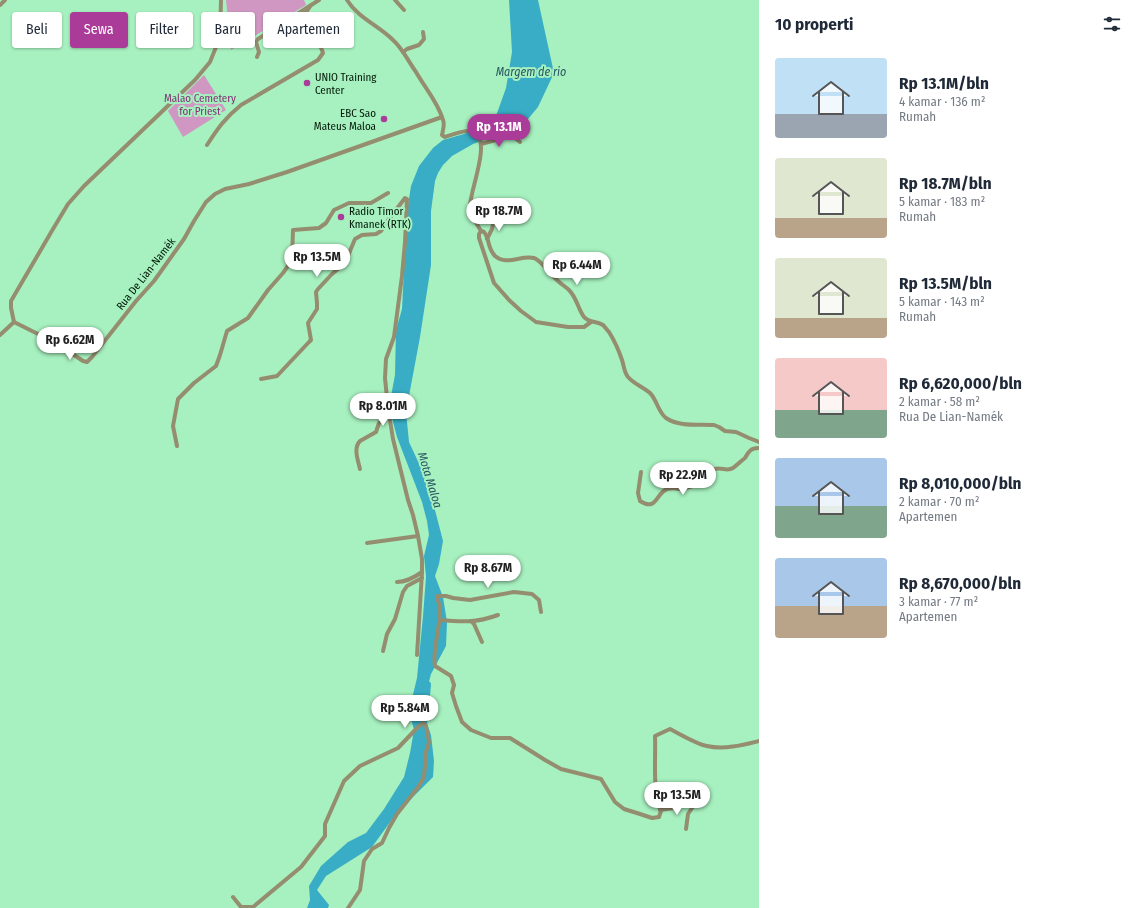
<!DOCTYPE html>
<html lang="id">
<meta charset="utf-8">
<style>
:root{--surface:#fff;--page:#f6f6f7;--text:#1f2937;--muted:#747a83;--accent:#aa3b99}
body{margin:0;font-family:"Fira Sans Condensed",sans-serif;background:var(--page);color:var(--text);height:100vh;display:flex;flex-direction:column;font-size:15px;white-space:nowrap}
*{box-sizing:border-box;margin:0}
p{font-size:13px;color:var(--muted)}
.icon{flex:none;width:22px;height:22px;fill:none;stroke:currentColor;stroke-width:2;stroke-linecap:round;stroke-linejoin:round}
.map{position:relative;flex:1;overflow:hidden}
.sheet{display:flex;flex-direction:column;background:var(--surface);width:380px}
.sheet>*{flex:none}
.top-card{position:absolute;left:12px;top:12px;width:380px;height:36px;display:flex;gap:8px}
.price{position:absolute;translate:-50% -34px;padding:0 9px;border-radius:14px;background:#fff;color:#222;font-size:13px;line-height:26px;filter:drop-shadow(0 1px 2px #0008)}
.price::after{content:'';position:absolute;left:50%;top:24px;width:12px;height:9px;margin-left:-6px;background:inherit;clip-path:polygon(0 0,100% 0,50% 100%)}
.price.current{background:var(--accent);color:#fff}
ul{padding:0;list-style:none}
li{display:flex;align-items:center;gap:12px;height:100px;padding:0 16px}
li span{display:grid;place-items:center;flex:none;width:112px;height:80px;border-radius:4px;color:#555}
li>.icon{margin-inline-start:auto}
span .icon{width:48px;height:48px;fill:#fffc;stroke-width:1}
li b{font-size:17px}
h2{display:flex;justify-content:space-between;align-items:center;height:48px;padding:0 16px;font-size:17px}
.pill{padding:0 14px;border-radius:4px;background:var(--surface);box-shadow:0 1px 3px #0004;font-size:14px;line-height:36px}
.pill.current{background:var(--accent);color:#fff}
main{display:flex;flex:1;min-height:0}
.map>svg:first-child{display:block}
</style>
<main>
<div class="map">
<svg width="759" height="908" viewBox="0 0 759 908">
<rect width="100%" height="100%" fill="#a7f0bf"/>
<g fill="#cf97c2">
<path d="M226,0H304L306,5L231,50Z"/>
<path d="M204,75L226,110L183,137L168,111Z"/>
</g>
<path fill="#38adc5" d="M509,0H538L554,73L538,107L518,131L498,135L473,144L452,156L443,165L438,173L435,181L431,211V265L420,337L406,412L409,442L428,483L443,541L439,564L435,576L443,597L447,622L446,646L431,674L422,709L431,735L434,761L433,777L396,814L372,847L326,876L317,890L329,905L328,908H307L310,900L309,886L321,866L348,842L366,833L384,809L404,777L410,753L414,730L409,711L417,678L423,616L426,577L424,556L429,535L427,521L422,502L397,437L389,407L395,375L396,330L402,309L407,212L411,186L419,166L433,148L443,140L464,134L496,116L506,88L512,52Z"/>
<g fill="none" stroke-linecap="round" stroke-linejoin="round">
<path stroke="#38adc5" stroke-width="8" d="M423,725L427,685"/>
<g stroke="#958d6f" stroke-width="4">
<path d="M221,0L220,37L210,62L195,80L84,186L68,204L53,229L11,301V308L14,322L56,343L83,361L87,362L92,357L136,301L154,281L184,239L194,221L206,202L215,194L225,189L249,184L287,172L442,117"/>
<path d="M347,0C358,18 378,25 393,40C403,49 408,61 416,72C425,88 438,102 443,120C445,124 443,130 442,135L445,137C451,135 469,128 475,132C491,143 470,190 470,206C471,215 476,223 481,231L484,232C490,239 487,248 495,256C507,266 520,255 534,258C541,260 551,275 558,281C561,284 566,287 569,290C577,298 578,309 584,317C589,323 597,321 603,325C605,327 607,330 609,332C614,340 619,351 622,360C624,366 624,372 628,377C634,384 643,387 650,393C657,400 658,412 666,418C679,427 699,424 714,425L719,427L725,431L736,432L749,438L759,442"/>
<path d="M395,0L404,10"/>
<path d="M0,5L5,0"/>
<path d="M403,52L407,49L419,45L424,39L423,32"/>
<path d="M257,57L259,52L256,42L258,39L319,0"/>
<path d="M481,144L511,136L514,137L520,142"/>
<path d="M207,145C218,128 225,118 241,105L318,60L323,53L319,42L307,21L305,15L307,11L311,5"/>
<path d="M481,231L479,234V238L494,283L509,300L521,311L536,322L568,327H584L591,322"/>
<path d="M487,239L492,229L494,219"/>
<path d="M0,335L14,322"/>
<path d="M261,379L277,376L309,342L311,340L308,323L317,309V303L316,292L318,289L332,274L345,263L355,239L362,235L376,234L381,231L386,223L405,198L407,199L405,242L402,276L394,337L386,359L385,378L388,408L393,439L408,500L413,515L418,536L422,559V572L417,655"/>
<path d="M177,446L173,426L178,399L194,383L216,366L220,355L227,331L248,318L268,290L283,273L292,260L293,230L319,228L326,223L334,210L349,203H371L388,193"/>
<path d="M360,469C358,460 353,448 360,441L376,432L379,423L383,420L382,414L388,408"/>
<path d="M641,472L638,493L640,501C657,512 656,493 667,489C671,488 675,488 679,489C684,489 695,486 700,483C706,479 707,471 715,469C722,467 727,472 733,468C737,465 741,461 745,458C747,455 749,450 753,449C755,448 757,448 759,448"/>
<path d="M367,543L418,536"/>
<path d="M397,582C406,582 415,577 422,572"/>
<path d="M541,612L539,600L532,594L514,592L470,600L453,598L446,596H437V599C446,612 431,649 435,666L451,676L454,685L452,693L456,706L462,722L471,730L491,738H510L526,748L545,760L561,769L601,779L615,802L624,809L640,814L652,818L659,817L661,811C652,788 656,761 655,736L670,729C680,734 696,744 707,746C724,750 743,745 759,741"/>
<path d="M439,620C462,622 476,623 498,615"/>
<path d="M471,621L474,624L482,642"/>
<path d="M383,651L387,634L395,619L403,592L407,586L422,578"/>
<path d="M660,810L674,808L688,803L692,802L694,805L688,814L686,829"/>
<path d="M233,897L241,907H253L301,867L325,836V824L344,781L360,766L398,748L418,727L423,723L426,726L429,742L426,752L424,777L419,786L397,814L389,828L382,843L372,849L364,861L360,890L348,908"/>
</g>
</g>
<g fill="#aa3b99" stroke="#a7f0bf" stroke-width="1.5">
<circle cx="307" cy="83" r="4"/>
<circle cx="384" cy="119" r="4"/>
<circle cx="341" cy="217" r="4"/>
</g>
<g text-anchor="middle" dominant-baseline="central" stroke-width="4" stroke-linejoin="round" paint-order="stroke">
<g font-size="11" fill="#001707" stroke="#a7f0bf" text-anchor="start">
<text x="315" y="77">UNIO Training<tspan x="315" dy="13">Center</tspan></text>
<text x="376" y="113" text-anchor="end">EBC Sao<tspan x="376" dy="13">Mateus Maloa</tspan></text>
<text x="349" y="211">Radio Timor<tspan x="349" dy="13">Kmanek (RTK)</tspan></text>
</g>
<g font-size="11" fill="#813274" stroke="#a7f0bf">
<text x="200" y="98">Malao Cemetery<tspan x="200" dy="13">for Priest</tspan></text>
</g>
<g font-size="11" fill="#001707" stroke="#a7f0bf">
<text transform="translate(146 274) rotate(-52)">Rua De Lian-Namék</text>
</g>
<g font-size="12" font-style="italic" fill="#275762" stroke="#a7f0bf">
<text x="531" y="72">Margem de rio</text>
<text transform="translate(430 480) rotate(73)">Mota Maloa</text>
</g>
</g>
</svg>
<b class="price current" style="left:499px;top:148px">Rp 13.1M</b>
<b class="price" style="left:499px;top:232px">Rp 18.7M</b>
<b class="price" style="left:317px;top:278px">Rp 13.5M</b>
<b class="price" style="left:577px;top:286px">Rp 6.44M</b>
<b class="price" style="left:70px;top:361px">Rp 6.62M</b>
<b class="price" style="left:383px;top:427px">Rp 8.01M</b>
<b class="price" style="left:683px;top:496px">Rp 22.9M</b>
<b class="price" style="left:488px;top:589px">Rp 8.67M</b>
<b class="price" style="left:405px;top:729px">Rp 5.84M</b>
<b class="price" style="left:677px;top:816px">Rp 13.5M</b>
<div class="top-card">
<a class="pill">Beli</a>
<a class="pill current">Sewa</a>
<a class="pill">Filter</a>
<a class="pill">Baru</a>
<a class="pill">Apartemen</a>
</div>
</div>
<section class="sheet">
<h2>10 properti<svg class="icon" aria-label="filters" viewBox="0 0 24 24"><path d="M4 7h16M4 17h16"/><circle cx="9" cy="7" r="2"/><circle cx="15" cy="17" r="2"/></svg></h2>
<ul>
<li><span style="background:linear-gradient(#bfe0f5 70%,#9aa5b1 0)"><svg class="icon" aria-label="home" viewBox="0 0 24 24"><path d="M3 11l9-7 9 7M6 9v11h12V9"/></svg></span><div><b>Rp 13.1M/bln</b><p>4 kamar · 136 m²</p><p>Rumah</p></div></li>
<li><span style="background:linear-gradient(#dfe7d0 75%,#b9a48a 0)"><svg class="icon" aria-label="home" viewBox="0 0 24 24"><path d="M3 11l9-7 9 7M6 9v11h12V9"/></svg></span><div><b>Rp 18.7M/bln</b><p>5 kamar · 183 m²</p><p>Rumah</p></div></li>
<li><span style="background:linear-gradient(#dfe7d0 75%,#b9a48a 0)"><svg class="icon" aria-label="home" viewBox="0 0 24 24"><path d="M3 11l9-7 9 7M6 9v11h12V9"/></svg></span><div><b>Rp 13.5M/bln</b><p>5 kamar · 143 m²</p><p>Rumah</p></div></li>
<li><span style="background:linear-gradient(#f6c9c9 65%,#7fa58c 0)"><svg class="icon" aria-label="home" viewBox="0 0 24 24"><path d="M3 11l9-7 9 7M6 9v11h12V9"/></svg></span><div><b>Rp 6,620,000/bln</b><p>2 kamar · 58 m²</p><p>Rua De Lian-Namék</p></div></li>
<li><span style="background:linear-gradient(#a9c7e8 60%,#7fa58c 0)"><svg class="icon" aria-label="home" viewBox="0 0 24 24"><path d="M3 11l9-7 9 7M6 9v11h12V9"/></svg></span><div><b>Rp 8,010,000/bln</b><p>2 kamar · 70 m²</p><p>Apartemen</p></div></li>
<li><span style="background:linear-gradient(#a9c7e8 60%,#b9a48a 0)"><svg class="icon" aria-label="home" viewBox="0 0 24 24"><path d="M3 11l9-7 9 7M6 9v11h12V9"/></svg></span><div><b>Rp 8,670,000/bln</b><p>3 kamar · 77 m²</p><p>Apartemen</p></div></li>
</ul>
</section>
</main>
